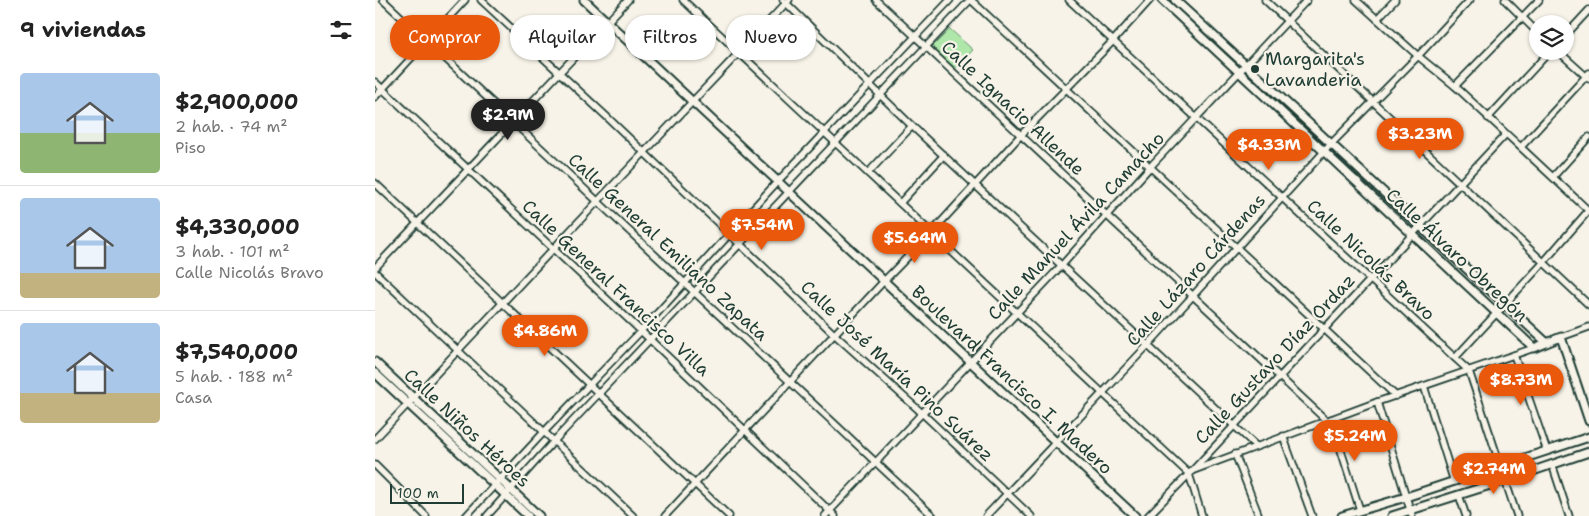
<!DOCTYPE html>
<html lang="es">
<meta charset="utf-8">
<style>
:root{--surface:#fff;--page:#f6f6f6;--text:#222;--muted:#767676;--line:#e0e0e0;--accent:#ea580c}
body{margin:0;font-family:"Shantell Sans",sans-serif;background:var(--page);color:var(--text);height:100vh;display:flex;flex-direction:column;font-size:19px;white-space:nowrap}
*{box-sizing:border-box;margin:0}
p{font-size:16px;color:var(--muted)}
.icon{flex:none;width:28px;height:28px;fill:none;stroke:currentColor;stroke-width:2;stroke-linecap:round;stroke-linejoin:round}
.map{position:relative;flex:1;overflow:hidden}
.details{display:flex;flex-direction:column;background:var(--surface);width:375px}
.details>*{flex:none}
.banner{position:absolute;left:15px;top:15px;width:475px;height:45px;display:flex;gap:10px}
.controls{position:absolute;left:1154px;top:15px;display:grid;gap:10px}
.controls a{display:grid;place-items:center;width:45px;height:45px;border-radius:50%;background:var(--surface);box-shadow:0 1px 4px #0004;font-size:25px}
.scale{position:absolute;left:15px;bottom:12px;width:74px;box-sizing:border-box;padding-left:5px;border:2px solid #1f3d34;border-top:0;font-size:14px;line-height:18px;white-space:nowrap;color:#1f3d34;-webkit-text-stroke:4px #f7f3e8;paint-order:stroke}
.price{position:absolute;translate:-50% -42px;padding:0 11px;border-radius:18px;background:var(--accent);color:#fff;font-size:16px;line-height:32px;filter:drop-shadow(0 1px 2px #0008)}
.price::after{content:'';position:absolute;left:50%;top:30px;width:15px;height:11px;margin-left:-8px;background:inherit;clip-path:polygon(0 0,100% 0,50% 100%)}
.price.on{background:#222;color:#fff}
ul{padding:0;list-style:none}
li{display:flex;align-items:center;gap:15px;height:125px;padding:0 20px}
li+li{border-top:1px solid var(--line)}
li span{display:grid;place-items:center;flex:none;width:140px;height:100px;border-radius:5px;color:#555}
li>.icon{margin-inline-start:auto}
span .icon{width:60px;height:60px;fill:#fffc;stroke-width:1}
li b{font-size:21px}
h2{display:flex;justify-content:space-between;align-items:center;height:60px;padding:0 20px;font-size:21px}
.tag{padding:0 18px;border-radius:22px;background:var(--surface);box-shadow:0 1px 4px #0004;font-size:18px;line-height:45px}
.tag.on{background:var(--accent);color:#fff}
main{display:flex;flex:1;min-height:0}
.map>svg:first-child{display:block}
</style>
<main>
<section class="details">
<h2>9 viviendas<svg class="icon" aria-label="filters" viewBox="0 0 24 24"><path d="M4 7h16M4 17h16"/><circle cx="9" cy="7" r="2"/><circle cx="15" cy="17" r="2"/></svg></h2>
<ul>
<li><span style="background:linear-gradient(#a9c7e8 60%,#8fb573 0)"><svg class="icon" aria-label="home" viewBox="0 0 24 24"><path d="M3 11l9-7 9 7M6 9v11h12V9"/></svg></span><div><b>$2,900,000</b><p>2 hab. · 74 m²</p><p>Piso</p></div></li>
<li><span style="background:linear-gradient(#a9c7e8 75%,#c2b280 0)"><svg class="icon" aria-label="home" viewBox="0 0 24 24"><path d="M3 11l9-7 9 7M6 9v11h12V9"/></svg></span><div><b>$4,330,000</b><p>3 hab. · 101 m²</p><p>Calle Nicolás Bravo</p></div></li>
<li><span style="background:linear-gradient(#a9c7e8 70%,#c2b280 0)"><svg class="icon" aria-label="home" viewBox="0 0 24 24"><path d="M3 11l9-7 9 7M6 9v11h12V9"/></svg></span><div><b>$7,540,000</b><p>5 hab. · 188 m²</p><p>Casa</p></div></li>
</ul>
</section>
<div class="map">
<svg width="1214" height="516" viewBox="0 0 1214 516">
<rect width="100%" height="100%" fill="#f7f3e8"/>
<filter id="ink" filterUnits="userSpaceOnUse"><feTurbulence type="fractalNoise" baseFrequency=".02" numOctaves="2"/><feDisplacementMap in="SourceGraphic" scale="10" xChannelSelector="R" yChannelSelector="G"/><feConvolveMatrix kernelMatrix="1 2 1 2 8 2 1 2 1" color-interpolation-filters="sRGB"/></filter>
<g filter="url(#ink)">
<path fill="#afe7aa" stroke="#67926f" d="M575,29L598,50L580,69L557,47Z"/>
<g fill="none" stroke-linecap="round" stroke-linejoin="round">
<defs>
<g id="minor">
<path d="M8,0L558,516"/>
<path d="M106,0L231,116L459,334L547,413L656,516"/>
<path d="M308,0L814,474L827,516"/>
<path d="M408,0L537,126L644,226L881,446"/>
<path d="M501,0L952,421"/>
<path d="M596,0L1021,396"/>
<path d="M694,0L1094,371L1142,516"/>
<path d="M890,0L1214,305"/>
<path d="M981,0L1043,56L1080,86L1214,211"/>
<path d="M1130,0L1162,32"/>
<path d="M1002,19L1020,0"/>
<path d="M1190,36L1214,10"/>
<path d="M1183,51L1214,79"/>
<path d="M0,82L266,331L460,516"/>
<path d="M1080,86L1164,0"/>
<path d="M0,97L90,0"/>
<path d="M1113,118L1175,51"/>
<path d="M1146,147L1214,73"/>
<path d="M493,173L537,126"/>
<path d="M1178,177L1214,137"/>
<path d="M0,183L354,516"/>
<path d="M525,203L569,155"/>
<path d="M0,268L253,0"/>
<path d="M0,272L258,516"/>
<path d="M1186,337L1214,327"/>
<path d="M1139,355L1172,451"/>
<path d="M1080,358L1168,263L1214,210"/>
<path d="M1049,386L1079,482"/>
<path d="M1002,402L1037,516"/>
<path d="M956,419L985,510"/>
<path d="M908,436L937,516"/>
<path d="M0,439L223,201L414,0"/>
<path d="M860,454L884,516"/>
<path d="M1177,464L1194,516"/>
<path d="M0,465L51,516"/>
<path d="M819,470L1002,402L1159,348"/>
<path d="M1084,495L1091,516"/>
<path d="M91,516L169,432L266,331L403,181L575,0"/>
<path d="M112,516L179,441L595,0"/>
<path d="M290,516L509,281L556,233L645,136L738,41L775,0"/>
<path d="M450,516L687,265L775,167L932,0"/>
<path d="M611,516L773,345L956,144L1043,56L1095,0"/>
<path d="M773,516L817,471L1131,134"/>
</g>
<g id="tertiary">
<path d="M209,0L760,516"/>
<path d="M787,0L1159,348L1186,337L1214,421"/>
<path d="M800,0L1171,342"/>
<path d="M0,362L164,516"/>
<path d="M0,373L153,516"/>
<path d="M967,516L1031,497L1214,437"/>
<path d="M1017,516L1131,480L1214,452"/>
</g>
</defs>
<use href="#minor" stroke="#1f3d34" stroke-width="9"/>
<use href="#tertiary" stroke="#1f3d34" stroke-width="11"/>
<use href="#minor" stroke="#f7f3e8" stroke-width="5.5"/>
<use href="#tertiary" stroke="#f7f3e8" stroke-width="7"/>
</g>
</g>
<circle fill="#1f3d34" stroke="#f7f3e8" stroke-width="2" cx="880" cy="69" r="5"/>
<g text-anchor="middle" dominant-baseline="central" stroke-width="4.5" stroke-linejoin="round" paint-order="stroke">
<g font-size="18" fill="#1f3d34" stroke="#f7f3e8" text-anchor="start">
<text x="890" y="59">Margarita's<tspan x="890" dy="21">Lavanderia</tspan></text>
</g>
<g font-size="18" fill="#1f3d34" stroke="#f7f3e8">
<text transform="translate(638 108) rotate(43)">Calle Ignacio Allende</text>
<text transform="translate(701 226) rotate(-47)">Calle Manuel Ávila Camacho</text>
<text transform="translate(293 247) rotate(43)">Calle General Emiliano Zapata</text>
<text transform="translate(1082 255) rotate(43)">Calle Álvaro Obregón</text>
<text transform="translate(996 260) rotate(43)">Calle Nicolás Bravo</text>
<text transform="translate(821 270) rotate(-48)">Calle Lázaro Cárdenas</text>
<text transform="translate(241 288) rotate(43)">Calle General Francisco Villa</text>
<text transform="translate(900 359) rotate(-47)">Calle Gustavo Díaz Ordaz</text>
<text transform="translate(522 371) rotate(43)">Calle José María Pino Suárez</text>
<text transform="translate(637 380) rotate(43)">Boulevard Francisco I. Madero</text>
<text transform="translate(92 428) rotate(43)">Calle Niños Héroes</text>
</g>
</g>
</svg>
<div class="controls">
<a><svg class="icon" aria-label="layers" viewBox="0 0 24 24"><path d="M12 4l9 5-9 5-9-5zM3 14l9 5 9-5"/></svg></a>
</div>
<div class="scale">100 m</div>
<b class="price on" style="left:133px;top:141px">$2.9M</b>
<b class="price" style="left:1045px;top:160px">$3.23M</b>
<b class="price" style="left:894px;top:171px">$4.33M</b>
<b class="price" style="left:387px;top:251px">$7.54M</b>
<b class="price" style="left:540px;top:264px">$5.64M</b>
<b class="price" style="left:170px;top:357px">$4.86M</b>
<b class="price" style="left:1146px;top:406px">$8.73M</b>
<b class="price" style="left:980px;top:462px">$5.24M</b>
<b class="price" style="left:1119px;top:495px">$2.74M</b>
<div class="banner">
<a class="tag on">Comprar</a>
<a class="tag">Alquilar</a>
<a class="tag">Filtros</a>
<a class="tag">Nuevo</a>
</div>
</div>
</main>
